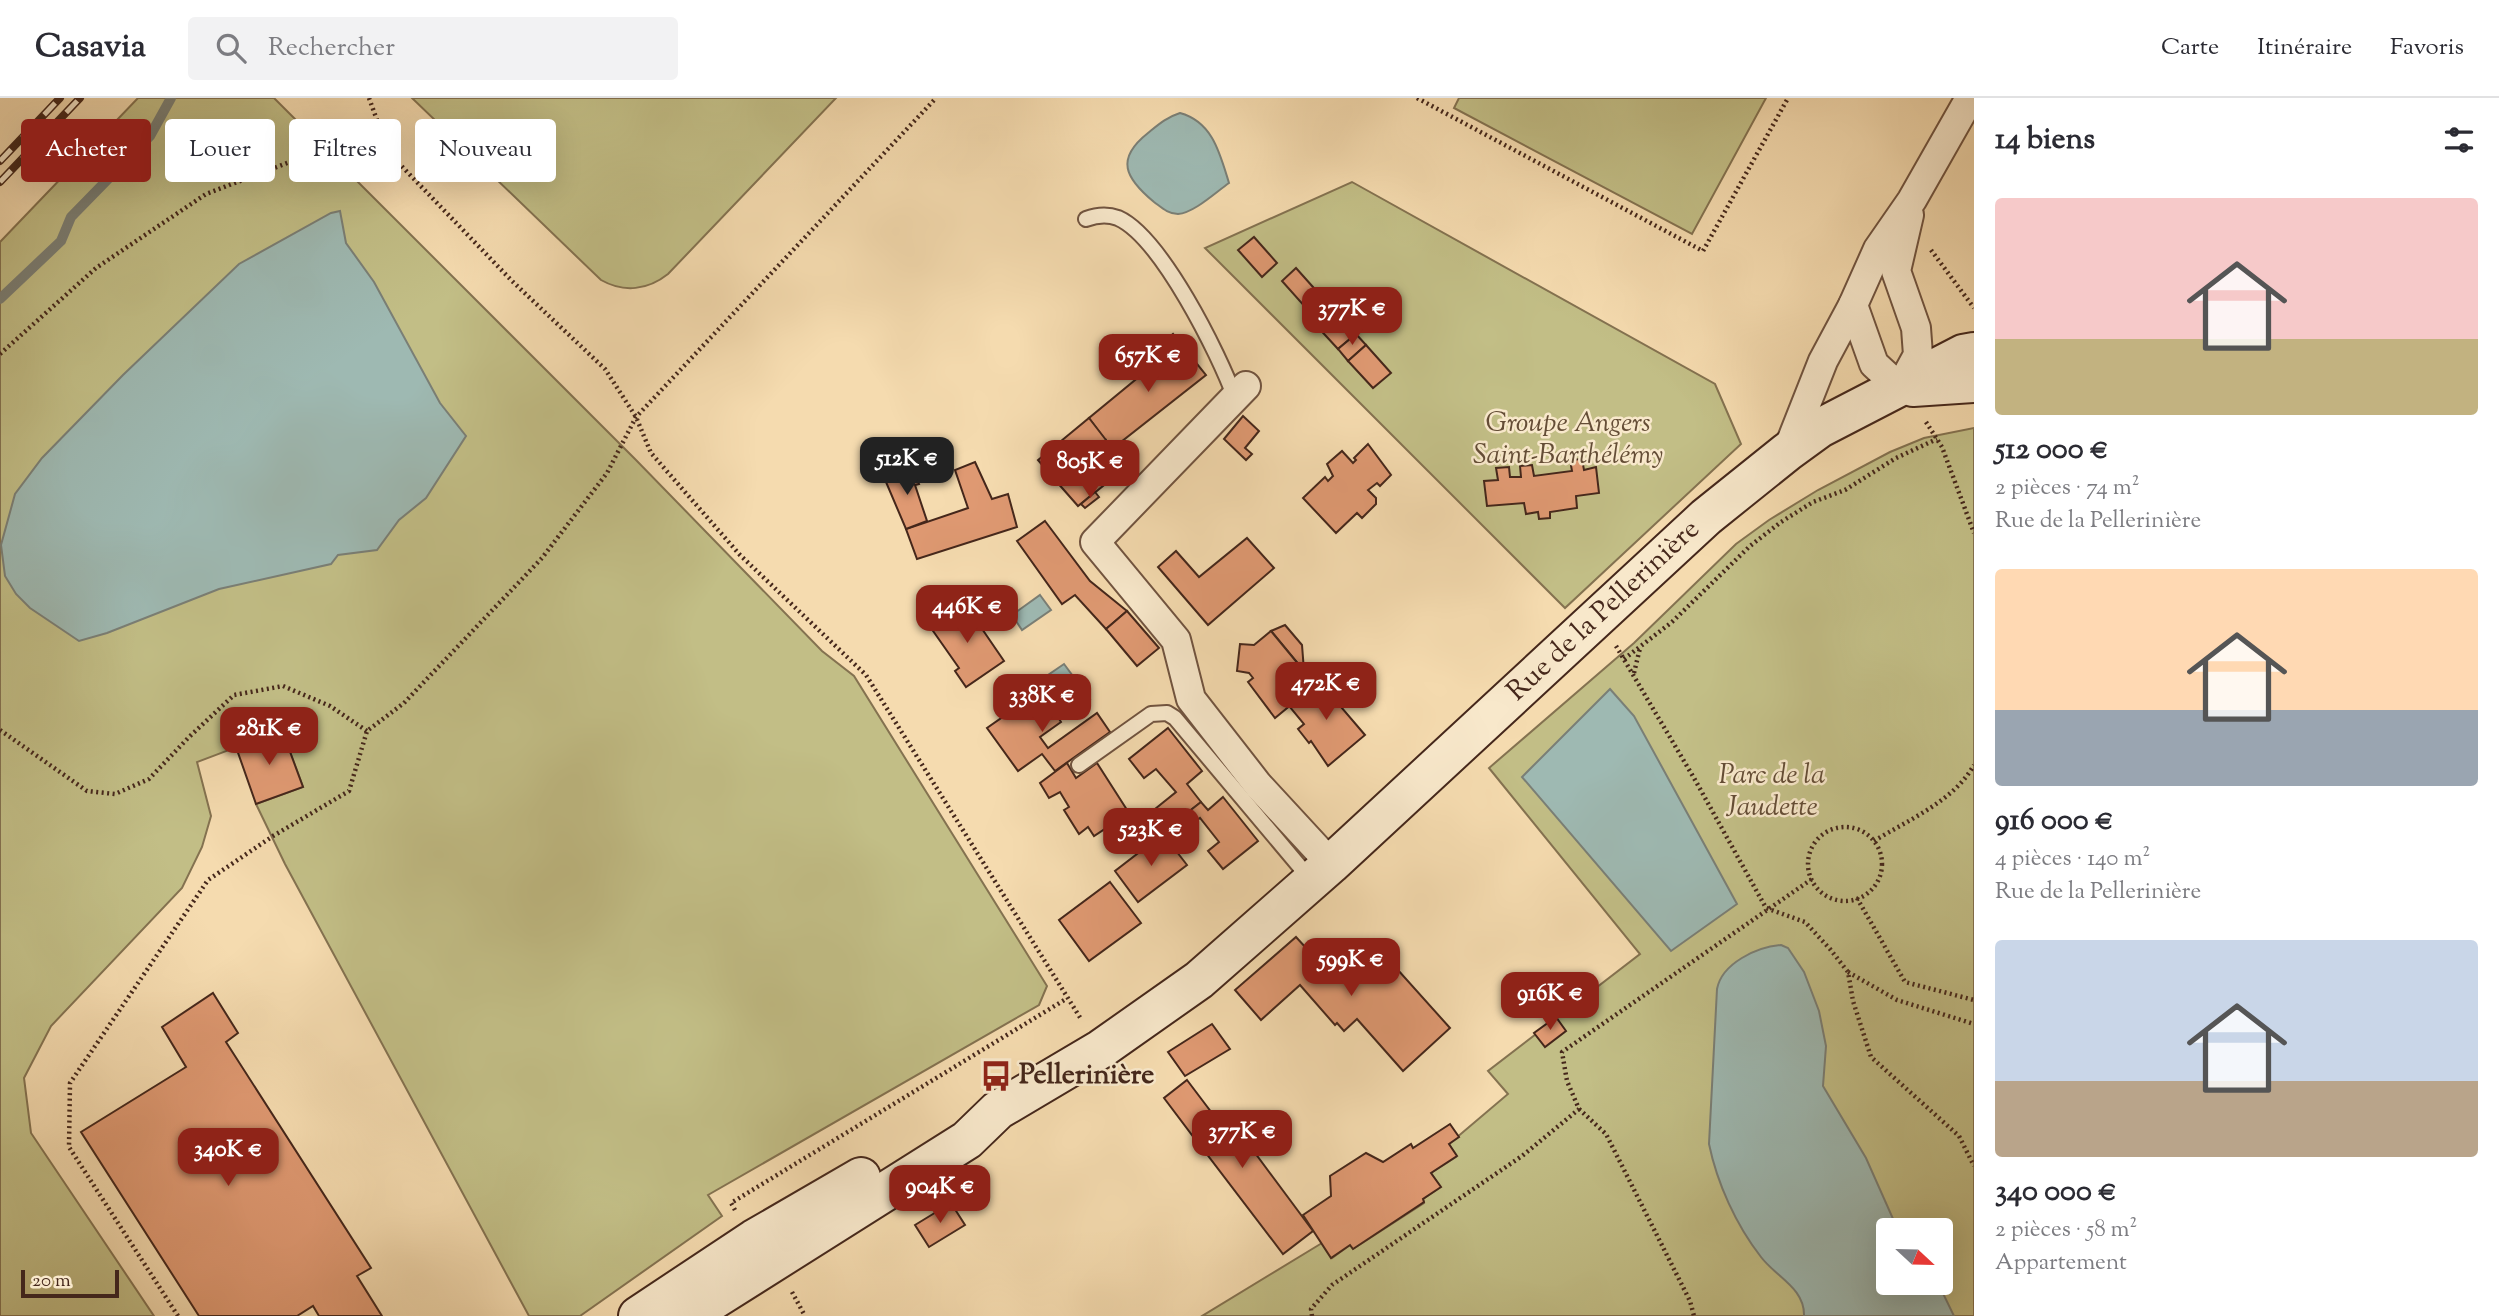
<!DOCTYPE html>
<html lang="fr">
<meta charset="utf-8">
<style>
:root{--surface:#fff;--page:#f2f2f3;--text:#2b2b33;--muted:#7c7c81;--line:#e1e1e2;--accent:#8f2418}
body{margin:0;font-family:"Sorts Mill Goudy",serif;background:var(--page);color:var(--text);height:100vh;display:flex;flex-direction:column;font-size:26px;white-space:nowrap}
*{box-sizing:border-box;margin:0}
p{font-size:23px;color:var(--muted)}
.icon{flex:none;width:38px;height:38px;fill:none;stroke:currentColor;stroke-width:2;stroke-linecap:round;stroke-linejoin:round}
.map{position:relative;flex:1;overflow:hidden}
.sheet{display:flex;flex-direction:column;background:var(--surface);width:525px}
.sheet>*{flex:none}
.banner{position:absolute;left:21px;top:21px;width:665px;height:63px;display:flex;gap:14px}
.needle{width:46px;rotate:112deg}
.tools{position:absolute;left:1876px;top:1120px;display:grid;gap:14px}
.tools a{display:grid;place-items:center;width:77px;height:77px;border-radius:7px;background:var(--surface);box-shadow:0 7px 28px #0002;font-size:35px}
.scale{position:absolute;left:21px;bottom:18px;width:98px;box-sizing:border-box;padding-left:7px;border:4px solid #45271b;border-top:0;font-size:19px;line-height:24px;white-space:nowrap;color:#45271b;-webkit-text-stroke:5px #f8e8cb;paint-order:stroke}
.price{position:absolute;translate:-50% -60px;padding:0 16px;border-radius:14px;background:var(--accent);color:#fff;font-size:23px;line-height:46px;filter:drop-shadow(0 2px 4px #0008)}
.price::after{content:'';position:absolute;left:50%;top:42px;width:21px;height:16px;margin-left:-10px;background:inherit;clip-path:polygon(0 0,100% 0,50% 100%)}
.price.on{background:#222;color:#fff}
ul{padding:0;list-style:none}
li{display:grid;align-content:center;gap:14px;height:371px;padding:0 21px}
li span{display:grid;place-items:center;height:217px;border-radius:7px;color:#555}
li>.icon{margin-inline-start:auto}
span .icon{width:126px;height:126px;fill:#fffc;stroke-width:1}
li b{font-size:30px}
h2{display:flex;justify-content:space-between;align-items:center;height:84px;padding:0 21px;font-size:30px}
.tag{padding:0 24px;border-radius:7px;background:var(--surface);box-shadow:0 7px 28px #0002;font-size:24px;line-height:63px}
.tag.on{background:var(--accent);color:#fff}
header{display:flex;align-items:center;gap:42px;box-sizing:border-box;height:98px;padding:0 35px;background:var(--surface);border-bottom:2px solid var(--line)}
header strong{font-size:33px}
nav{display:flex;gap:38px;margin-inline-start:auto;font-size:24px}
.search{width:490px;height:63px;background:var(--page);display:flex;align-items:center;gap:18px;box-sizing:border-box;padding:0 24px;border-radius:7px;color:var(--muted);font-size:26px}
main{display:flex;flex:1;min-height:0}
.map>svg:first-child{display:block}
</style>
<header>
<strong>Casavia</strong>
<div class="search"><svg class="icon" aria-label="search" viewBox="0 0 24 24"><circle cx="10" cy="10" r="6"/><path d="M15 15l6 6"/></svg>Rechercher</div>
<nav><a>Carte</a><a>Itinéraire</a><a>Favoris</a></nav>
</header>
<main>
<div class="map">
<svg width="1974" height="1218" viewBox="0 0 1974 1218">
<rect width="100%" height="100%" fill="#f5dbaf"/>
<filter id="stains"><feTurbulence type="fractalNoise" baseFrequency=".00286" numOctaves="4"/><feColorMatrix values="0 0 0 0 .2 0 0 0 0 .09 0 0 0 0 .02 0 0 0 .5 -.17"/></filter>
<radialGradient id="worn" r=".72"><stop offset=".6" stop-color="#630" stop-opacity="0"/><stop offset="1" stop-color="#630" stop-opacity=".3"/></radialGradient>
<g fill="#c2be86" stroke="#847250" stroke-width="2" fill-rule="evenodd">
<path d="M138,0H274L635,361L822,553L854,578L1047,888L1039,907L708,1097L722,1118L580,1218H529L285,766L256,706L303,689L282,632L197,664L211,718L202,749L182,790L51,928L24,980L31,1035L154,1218H0V144Z"/>
<path d="M412,0H836L668,176C648,192 624,195 601,182Z"/>
<path d="M1459,0H1766L1692,136L1454,10Z"/>
<path d="M1352,84L1715,286L1741,346L1565,510L1205,150Z"/>
<path d="M1974,330V1218H1202L1322,1145L1332,1160L1350,1147L1353,1151L1424,1105L1423,1101L1440,1089L1431,1075L1456,1059L1449,1046L1508,996L1488,973L1640,856L1489,670L1634,545L1736,446L1769,422L1818,392L1890,354L1924,340ZM1888,1132H1941V1185H1888Z"/>
</g>
<g fill="#9eb9b2" stroke="#7a7f76" stroke-width="2">
<path d="M1180,15C1213,24 1220,56 1229,85C1216,94 1194,115 1178,116C1168,116 1161,109 1154,104C1125,80 1115,61 1148,35C1158,27 1167,19 1180,15Z"/>
<path d="M340,113L346,145L374,184L440,305L466,338L426,400L399,422L377,452L338,457L331,466L219,491L107,535L79,543L30,510L16,496L5,478L1,447L15,396L42,360L123,277L239,166L331,115Z"/>
<path d="M1040,497L1051,512L1022,532L1012,517Z"/>
<path d="M1064,566L1090,601L1075,613L1048,577Z"/>
<path d="M1610,591L1634,618L1737,806L1671,853L1522,679Z"/>
<path d="M1781,847L1788,850L1804,874L1819,913L1826,948L1823,988L1866,1060L1898,1132H1888V1185H1938L1954,1218H1804C1805,1190 1776,1179 1761,1159C1736,1127 1717,1085 1709,1046L1717,891C1722,865 1757,849 1781,847Z"/>
</g>
<g fill="none" stroke-linecap="round" stroke-linejoin="round">
<path stroke="#7a7f76" stroke-width="10" d="M0,201L61,143L71,119L150,38L171,0"/>
</g>
<g fill="#df9972" stroke="#45271b" stroke-width="2">
<path d="M1254,139L1277,165L1262,179L1238,152Z"/>
<path d="M1296,170L1321,198L1306,210L1282,183Z"/>
<path d="M1331,210L1356,236L1338,251L1314,225Z"/>
<path d="M1173,236L1206,277L1112,351L1089,320L1163,259L1159,256L1164,251L1160,247Z"/>
<path d="M1356,236L1366,247L1348,263L1338,251Z"/>
<path d="M1366,247L1391,275L1373,290L1348,263Z"/>
<path d="M1243,318L1259,333L1245,350L1252,356L1246,362L1224,341Z"/>
<path d="M1089,320L1106,342L1056,383L1038,362Z"/>
<path d="M1106,342L1112,351L1107,355L1123,372L1078,408L1056,383Z"/>
<path d="M1368,346L1391,377L1380,388L1377,385L1368,392L1376,400V406L1362,420L1357,415L1336,435L1303,400L1325,379L1328,383L1333,378L1327,366L1342,353L1353,365L1356,362L1354,360Z"/>
<path d="M1582,361L1584,372L1596,369L1599,395L1576,398L1577,410L1550,414V420L1539,421L1538,414L1526,416L1524,405L1487,408L1484,383L1498,382L1496,370L1509,369L1510,379H1521L1520,368L1532,367L1534,378L1572,373L1570,362Z"/>
<path d="M975,364L992,401L1008,396L1017,429L917,461L906,431L968,410L955,372Z"/>
<path d="M910,365L919,386L915,387L927,423L906,431L886,384Z"/>
<path d="M1095,394L1099,399L1085,410L1081,406Z"/>
<path d="M1045,423L1090,483L1127,513L1106,531L1075,497L1062,506L1017,443Z"/>
<path d="M1247,440L1274,470L1208,527L1158,469L1176,453L1199,479Z"/>
<path d="M965,506L1004,563L966,589L955,573L959,570L931,530Z"/>
<path d="M1127,513L1159,550L1137,568L1106,531Z"/>
<path d="M1285,527L1302,547L1304,573L1271,533Z"/>
<path d="M1271,533L1304,573L1310,568L1321,582L1275,620L1248,584L1253,580L1249,575L1237,573L1240,546L1254,547Z"/>
<path d="M1324,579L1340,598L1335,602L1365,637L1328,668L1311,643L1309,645L1298,631L1304,626L1289,608Z"/>
<path d="M1041,592L1061,624L1040,639L1048,650L1097,615L1110,634L1055,673L1042,656L1018,673L987,630Z"/>
<path d="M1168,630L1202,673L1187,686L1201,704L1173,726L1155,711L1176,694L1156,671L1144,680L1129,661Z"/>
<path d="M282,632L303,689L256,706L236,649Z"/>
<path d="M1067,665L1076,680L1097,665L1129,715L1094,738L1088,729L1079,736L1064,712L1069,709L1060,694L1049,700L1040,685Z"/>
<path d="M1223,699L1258,743L1223,771L1208,753L1219,744L1200,720L1179,736L1173,726L1201,704L1208,712Z"/>
<path d="M1163,736L1187,767L1138,804L1115,773Z"/>
<path d="M1110,784L1141,825L1089,863L1059,822Z"/>
<path d="M1296,839L1328,874L1352,852L1365,866L1380,852L1450,930L1403,973L1357,921L1344,933L1337,925L1335,927L1300,887L1261,922L1235,892Z"/>
<path d="M213,895L238,935L226,944L371,1170L357,1178L382,1218H319L313,1208L297,1218H199L81,1034L186,969L162,929Z"/>
<path d="M1556,919L1566,933L1545,949L1534,935Z"/>
<path d="M1212,926L1230,951L1185,978L1168,954Z"/>
<path d="M1187,982L1221,1027L1214,1032L1220,1039L1235,1028L1313,1133L1283,1156L1203,1051L1207,1049L1202,1042L1198,1045L1164,1000Z"/>
<path d="M1450,1026L1459,1039L1449,1046L1457,1058L1431,1075L1441,1089L1423,1101L1424,1104L1353,1151L1350,1147L1331,1160L1303,1117L1331,1098L1330,1078L1366,1055L1383,1064L1411,1046L1413,1050Z"/>
<path d="M951,1105L965,1127L929,1149L915,1127Z"/>
</g>
<g fill="none" stroke-linecap="round" stroke-linejoin="round">
<defs>
<g id="lane">
<path d="M1086,121C1097,117 1107,116 1118,120C1161,139 1219,256 1235,300"/>
<path d="M1079,667L1151,616L1167,615L1175,620L1311,782"/>
</g>
<g id="street">
<path d="M1853,207L1874,266L1900,290L1918,257L1916,230L1896,173L1909,117"/>
<path d="M1246,288L1095,444L1176,542L1191,601L1258,687L1331,766"/>
<path d="M1787,354L1823,263L1853,207L1878,151L1912,102L1970,0"/>
</g>
<g id="secondary">
<path d="M1913,289L1974,285"/>
<path d="M638,1218L754,1141L861,1079"/>
<path d="M688,1218L967,1042L998,1012L1101,951L1199,882L1331,766L1706,419L1787,354L1820,330L1963,256L1974,254"/>
</g>
</defs>
<use href="#lane" stroke="#715440" stroke-width="18"/>
<use href="#street" stroke="#715440" stroke-width="32"/>
<use href="#secondary" stroke="#45271b" stroke-width="42"/>
<g stroke="#45271b" stroke-width="4.5" stroke-dasharray="2 3.5" stroke-linecap="butt">
<path d="M369,0L389,55L512,183L605,271L636,319L651,355L740,457L866,577L1081,921"/>
<path d="M1417,0L1703,153L1788,0"/>
<path d="M1931,152L1974,210"/>
<path d="M0,256L96,170L206,96L308,57L389,55"/>
<path d="M1926,324L1942,349L1974,435"/>
<path d="M1616,548L1694,680L1766,810L1805,824L1830,851L1848,874L1853,903L1871,959L1959,1038L1974,1068"/>
<path d="M1624,561L1672,524L1750,448L1781,424L1813,404L1845,392L1896,360L1937,341"/>
<path d="M1634,575L1640,550"/>
<path d="M0,632L87,693L115,696L149,681L189,639L234,597L283,588L330,608L367,633"/>
<circle cx="1845" cy="766" r="37"/>
<path d="M1874,743C1908,722 1954,703 1974,667"/>
<path d="M1857,800L1905,884L1974,902"/>
<path d="M1848,874L1897,902L1974,926"/>
<path d="M1579,1011L1606,1036L1690,1203L1694,1218"/>
<path d="M735,1112L731,1105L1066,901"/>
<path d="M792,1194L805,1218"/>
<path d="M178,1218L69,1049L70,985L208,782L273,738L349,693L367,633L404,605L542,460L607,375L636,319L936,0"/>
<path d="M1312,1218L1311,1211L1332,1187L1522,1058L1579,1011L1567,983L1562,954L1812,781"/>
</g>
<use href="#lane" stroke="#f8e8cb" stroke-width="14"/>
<use href="#street" stroke="#f8e8cb" stroke-width="28"/>
<use href="#secondary" stroke="#f8e8cb" stroke-width="38"/>
<defs>
<g id="rail">
<path d="M0,63L60,0"/>
<path d="M0,84L80,0"/>
</g>
</defs>
<use href="#rail" stroke="#45271b" stroke-width="8"/>
<use href="#rail" stroke="#f8e8cb" stroke-width="5" stroke-dasharray="16" stroke-linecap="butt"/>
</g>
<defs>
<symbol id="bus-bare" viewBox="-9 -9 18 18"><path d="M-5-6H5V4H4V6H2V4H-2V6H-4V4H-5ZM-3.5-4V0h7V-4ZM-3.5 1.2v1.5H-2V1.2ZM2 1.2v1.5H3.5V1.2Z" fill="#8f2418" stroke="#f8e8cb" stroke-width="2.5" paint-order="stroke"/></symbol>
</defs>
<g fill-rule="evenodd">
<use href="#bus-bare" x="974" y="956" width="44" height="44"/>
</g>
<g text-anchor="middle" dominant-baseline="central" stroke-width="5" stroke-linejoin="round" paint-order="stroke">
<g font-size="28" font-style="italic" fill="#644d36" stroke="#f8e8cb">
<text x="1568" y="326">Groupe Angers<tspan x="1568" dy="32">Saint-Barthélémy</tspan></text>
<text x="1772" y="678">Parc de la<tspan x="1772" dy="32">Jaudette</tspan></text>
</g>
<g font-size="28" fill="#45271b" stroke="#f8e8cb">
<text transform="translate(1604 513) rotate(-43)">Rue de la Pellerinière</text>
</g>
<g font-size="28" font-weight="bold" fill="#45271b" stroke="#f8e8cb" text-anchor="start">
<text x="1019" y="978">Pellerinière</text>
</g>
</g>
<rect width="100%" height="100%" filter="url(#stains)"/>
<rect width="100%" height="100%" fill="url(#worn)"/>
</svg>
<div class="tools">
<a><svg class="needle" viewBox="-14 -14 28 28"><path d="M0-13l5 13h-10z" fill="#e53935"/><path d="M0 13l5-13h-10z" fill="#7c7c81"/></svg></a>
</div>
<div class="scale">20 m</div>
<b class="price" style="left:1352px;top:249px">377K €</b>
<b class="price" style="left:1148px;top:296px">657K €</b>
<b class="price on" style="left:907px;top:399px">512K €</b>
<b class="price" style="left:1090px;top:402px">805K €</b>
<b class="price" style="left:967px;top:547px">446K €</b>
<b class="price" style="left:1326px;top:624px">472K €</b>
<b class="price" style="left:1042px;top:636px">338K €</b>
<b class="price" style="left:269px;top:669px">281K €</b>
<b class="price" style="left:1151px;top:770px">523K €</b>
<b class="price" style="left:1351px;top:900px">599K €</b>
<b class="price" style="left:1550px;top:934px">916K €</b>
<b class="price" style="left:1242px;top:1072px">377K €</b>
<b class="price" style="left:228px;top:1090px">340K €</b>
<b class="price" style="left:940px;top:1127px">904K €</b>
<div class="banner">
<a class="tag on">Acheter</a>
<a class="tag">Louer</a>
<a class="tag">Filtres</a>
<a class="tag">Nouveau</a>
</div>
</div>
<section class="sheet">
<h2>14 biens<svg class="icon" aria-label="filters" viewBox="0 0 24 24"><path d="M4 7h16M4 17h16"/><circle cx="9" cy="7" r="2"/><circle cx="15" cy="17" r="2"/></svg></h2>
<ul>
<li><span style="background:linear-gradient(#f6c9c9 65%,#c2b280 0)"><svg class="icon" aria-label="home" viewBox="0 0 24 24"><path d="M3 11l9-7 9 7M6 9v11h12V9"/></svg></span><div><b>512 000 €</b><p>2 pièces · 74 m²</p><p>Rue de la Pellerinière</p></div></li>
<li><span style="background:linear-gradient(#ffd9b3 65%,#9aa5b1 0)"><svg class="icon" aria-label="home" viewBox="0 0 24 24"><path d="M3 11l9-7 9 7M6 9v11h12V9"/></svg></span><div><b>916 000 €</b><p>4 pièces · 140 m²</p><p>Rue de la Pellerinière</p></div></li>
<li><span style="background:linear-gradient(#c9d6e8 65%,#b9a48a 0)"><svg class="icon" aria-label="home" viewBox="0 0 24 24"><path d="M3 11l9-7 9 7M6 9v11h12V9"/></svg></span><div><b>340 000 €</b><p>2 pièces · 58 m²</p><p>Appartement</p></div></li>
</ul>
</section>
</main>
